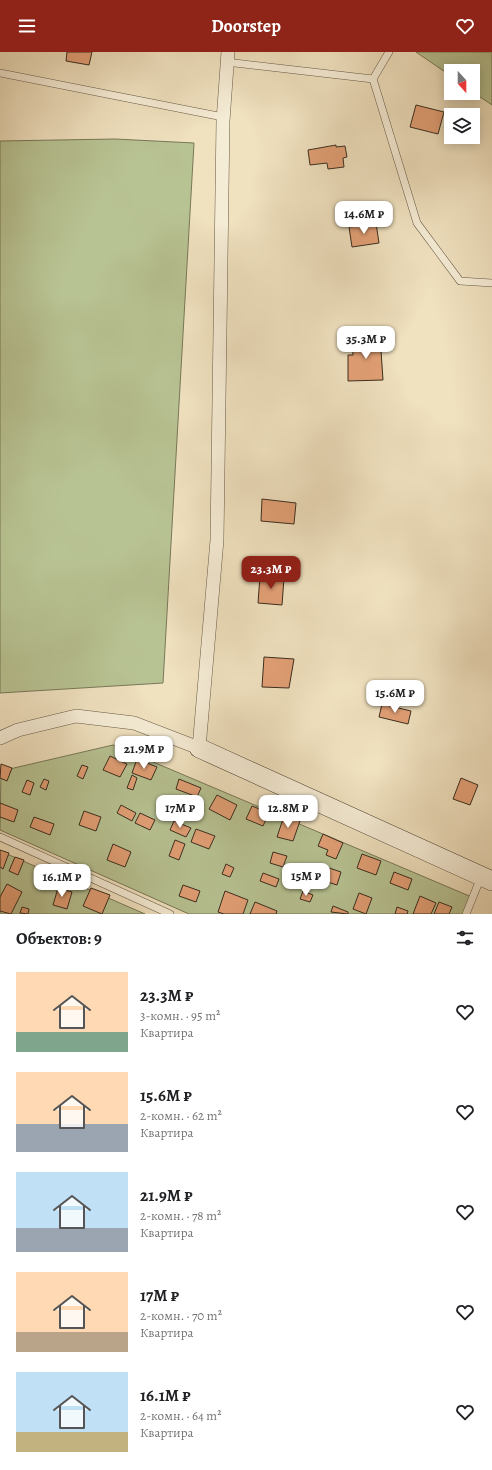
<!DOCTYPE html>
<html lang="ru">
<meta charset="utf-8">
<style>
:root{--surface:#fff;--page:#f6f6f6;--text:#202124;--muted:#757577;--accent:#8f2418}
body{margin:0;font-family:Alegreya,serif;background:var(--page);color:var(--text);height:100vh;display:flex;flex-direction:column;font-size:15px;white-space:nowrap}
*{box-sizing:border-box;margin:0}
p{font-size:13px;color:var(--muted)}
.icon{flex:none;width:22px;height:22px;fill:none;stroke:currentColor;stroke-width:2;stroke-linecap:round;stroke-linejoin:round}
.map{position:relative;height:862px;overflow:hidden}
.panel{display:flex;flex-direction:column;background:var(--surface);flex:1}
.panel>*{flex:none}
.needle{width:26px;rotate:159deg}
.controls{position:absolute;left:444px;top:12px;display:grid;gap:8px}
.controls a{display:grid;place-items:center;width:36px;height:36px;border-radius:0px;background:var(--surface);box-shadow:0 2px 10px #0003;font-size:20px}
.price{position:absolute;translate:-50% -34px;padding:0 9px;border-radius:8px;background:#fff;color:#222;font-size:13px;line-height:26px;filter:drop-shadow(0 1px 2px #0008)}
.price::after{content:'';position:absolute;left:50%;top:24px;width:12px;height:9px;margin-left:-6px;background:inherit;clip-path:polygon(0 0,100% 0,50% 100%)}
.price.active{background:var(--accent);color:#fff}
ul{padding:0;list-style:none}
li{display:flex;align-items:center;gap:12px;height:100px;padding:0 16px}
li span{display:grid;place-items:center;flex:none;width:112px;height:80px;border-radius:0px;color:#555}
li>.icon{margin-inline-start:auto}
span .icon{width:48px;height:48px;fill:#fffc;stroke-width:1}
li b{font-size:17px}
h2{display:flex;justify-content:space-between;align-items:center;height:48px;padding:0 16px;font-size:17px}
header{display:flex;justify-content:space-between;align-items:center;height:52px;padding:0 16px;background:var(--accent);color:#fff;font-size:18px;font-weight:700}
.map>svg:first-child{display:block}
</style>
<header><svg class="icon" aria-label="menu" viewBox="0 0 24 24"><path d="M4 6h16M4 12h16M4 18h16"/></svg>Doorstep<svg class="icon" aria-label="heart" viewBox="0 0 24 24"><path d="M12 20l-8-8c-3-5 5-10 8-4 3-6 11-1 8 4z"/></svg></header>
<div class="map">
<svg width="492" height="862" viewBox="0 0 492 862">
<rect width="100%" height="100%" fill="#f0e1bf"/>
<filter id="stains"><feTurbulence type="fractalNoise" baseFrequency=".005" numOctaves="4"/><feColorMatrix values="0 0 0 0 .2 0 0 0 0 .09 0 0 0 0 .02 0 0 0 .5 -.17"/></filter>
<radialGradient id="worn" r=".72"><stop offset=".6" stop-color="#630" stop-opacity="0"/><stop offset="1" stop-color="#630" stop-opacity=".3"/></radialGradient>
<g fill="#b8c393" stroke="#787859">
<path d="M416,0H492V53L473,40V19H451V24Z"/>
<path d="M115,87L194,91L163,631L0,641V89Z"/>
<path d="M113,693L474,846L466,862H189L0,778L1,719Z"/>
<path d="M0,799L145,862H0Z"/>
</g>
<g fill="#e3a076" stroke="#392d1f">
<path d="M67,0H92L89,13L66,9Z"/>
<path d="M416,53L444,60L438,82L410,75Z"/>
<path d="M336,93V95L345,94L347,105L343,106L344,115L328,117L327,111L310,113L308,98Z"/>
<path d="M376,171L379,191L352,195L349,175Z"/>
<path d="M380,284L383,328L348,329V303H353L352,285Z"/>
<path d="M262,447L296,451L294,472L261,469Z"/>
<path d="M260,524L284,526L282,553L258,551Z"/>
<path d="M264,605L294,607L289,636L262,635Z"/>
<path d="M382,652L411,659L408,672L379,665Z"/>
<path d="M110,704L127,712L120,725L103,718Z"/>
<path d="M137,707L157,715L151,728L132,721Z"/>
<path d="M1,712L12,716L7,729L0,726Z"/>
<path d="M82,713L88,715L83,727L77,724Z"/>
<path d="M132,723L137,726L133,738L127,736Z"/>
<path d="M461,726L478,733L470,753L453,747Z"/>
<path d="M44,727L49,729L46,738L40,735Z"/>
<path d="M179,727L201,736L197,745L176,737Z"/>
<path d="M27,728L34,731L30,743L22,740Z"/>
<path d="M217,743L237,753L230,768L209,757Z"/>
<path d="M0,751L18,758L14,770L0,765Z"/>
<path d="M121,753L136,761L132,769L117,761Z"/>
<path d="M252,754L269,761L263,774L246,767Z"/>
<path d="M84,759L101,765L96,779L79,773Z"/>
<path d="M140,761L155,768L150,778L135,771Z"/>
<path d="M284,764L300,769L293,789L277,785Z"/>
<path d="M34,765L54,772L50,783L30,775Z"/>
<path d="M174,769L191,776L186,785L170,778Z"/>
<path d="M196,777L215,784L209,797L191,790Z"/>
<path d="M323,782L343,791L336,807L326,803L328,798L318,794Z"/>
<path d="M175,788L185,792L179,808L169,804Z"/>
<path d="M113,792L131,800L125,815L107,808Z"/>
<path d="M0,798L9,801L3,817L0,815Z"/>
<path d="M273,800L287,804L283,815L270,811Z"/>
<path d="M362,802L381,809L376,823L357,816Z"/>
<path d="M15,805L24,808L18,823L9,819Z"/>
<path d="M226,812L234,816L230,825L222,822Z"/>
<path d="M323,814L341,820L337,833L318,827Z"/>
<path d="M394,820L412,827L408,838L390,831Z"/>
<path d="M263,821L279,827L276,835L260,829Z"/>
<path d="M7,832L22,840L11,862L0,859V845Z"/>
<path d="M183,833L200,839L196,850L179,844Z"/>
<path d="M58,836L72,840L67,857L53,853Z"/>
<path d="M91,836L110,843L102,862L83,854Z"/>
<path d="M225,839L248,848L243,862H224L218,860Z"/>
<path d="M303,839L313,843L310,850L300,847Z"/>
<path d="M359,841L372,846L366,862L353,857Z"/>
<path d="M420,844L436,851L431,862H413Z"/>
<path d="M255,850L277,859L276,862H250Z"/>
<path d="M439,850L452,855L449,862H434Z"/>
<path d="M333,854L348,860V862L331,860Z"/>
<path d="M22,855L29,857L28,862L20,861Z"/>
<path d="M397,855L408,859L407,862H395Z"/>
</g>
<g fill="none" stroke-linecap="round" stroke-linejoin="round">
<defs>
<g id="lane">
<path d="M389,0L373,27L417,171L460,229L492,231"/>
<path d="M226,10L373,27"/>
<path d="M0,21L223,65"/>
<path d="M0,785L170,862"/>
<path d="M466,862L481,825"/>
</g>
<path id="street" d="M0,686L18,678L76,664L134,671L199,696L217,488L223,69L228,0"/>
<path id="secondary" d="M199,696L492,829"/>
</defs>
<use href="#lane" stroke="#675a47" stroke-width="8"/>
<use href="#street" stroke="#675a47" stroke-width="14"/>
<use href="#secondary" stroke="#392d1f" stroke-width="20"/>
<use href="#lane" stroke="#f5ecd5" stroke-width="7"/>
<use href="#street" stroke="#f5ecd5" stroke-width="13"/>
<use href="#secondary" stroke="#f5ecd5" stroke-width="19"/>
</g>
<rect width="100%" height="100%" filter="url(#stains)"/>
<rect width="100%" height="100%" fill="url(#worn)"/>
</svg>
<div class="controls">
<a><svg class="needle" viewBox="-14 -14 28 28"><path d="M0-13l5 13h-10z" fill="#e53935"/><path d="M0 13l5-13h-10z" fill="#757577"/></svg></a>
<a><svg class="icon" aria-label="layers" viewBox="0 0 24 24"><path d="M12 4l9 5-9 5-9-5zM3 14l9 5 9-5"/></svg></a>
</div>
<b class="price" style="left:364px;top:183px">14.6M ₽</b>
<b class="price" style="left:366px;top:308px">35.3M ₽</b>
<b class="price active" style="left:271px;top:538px">23.3M ₽</b>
<b class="price" style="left:395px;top:662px">15.6M ₽</b>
<b class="price" style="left:144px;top:718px">21.9M ₽</b>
<b class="price" style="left:180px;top:777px">17M ₽</b>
<b class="price" style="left:288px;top:777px">12.8M ₽</b>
<b class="price" style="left:306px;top:845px">15M ₽</b>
<b class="price" style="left:62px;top:846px">16.1M ₽</b>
</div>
<section class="panel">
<h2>Объектов: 9<svg class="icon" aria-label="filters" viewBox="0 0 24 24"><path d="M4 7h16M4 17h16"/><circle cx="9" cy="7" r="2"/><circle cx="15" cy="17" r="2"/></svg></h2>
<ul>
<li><span style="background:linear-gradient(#ffd9b3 75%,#7fa58c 0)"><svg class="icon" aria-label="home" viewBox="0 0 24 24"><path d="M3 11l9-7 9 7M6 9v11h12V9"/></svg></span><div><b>23.3M ₽</b><p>3-комн. · 95 m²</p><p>Квартира</p></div><svg class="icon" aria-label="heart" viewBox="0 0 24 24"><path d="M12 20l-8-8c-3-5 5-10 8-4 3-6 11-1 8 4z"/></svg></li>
<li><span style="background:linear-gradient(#ffd9b3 65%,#9aa5b1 0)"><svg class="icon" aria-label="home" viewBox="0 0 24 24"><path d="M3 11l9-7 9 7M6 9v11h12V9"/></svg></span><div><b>15.6M ₽</b><p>2-комн. · 62 m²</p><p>Квартира</p></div><svg class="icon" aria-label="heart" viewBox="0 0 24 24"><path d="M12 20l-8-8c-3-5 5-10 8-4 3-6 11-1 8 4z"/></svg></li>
<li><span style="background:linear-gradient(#bfe0f5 70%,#9aa5b1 0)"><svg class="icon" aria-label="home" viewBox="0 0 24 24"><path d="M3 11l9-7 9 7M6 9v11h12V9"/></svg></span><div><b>21.9M ₽</b><p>2-комн. · 78 m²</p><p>Квартира</p></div><svg class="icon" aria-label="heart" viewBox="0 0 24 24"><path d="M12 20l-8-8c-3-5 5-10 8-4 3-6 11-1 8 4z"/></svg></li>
<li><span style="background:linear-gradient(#ffd9b3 75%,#b9a48a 0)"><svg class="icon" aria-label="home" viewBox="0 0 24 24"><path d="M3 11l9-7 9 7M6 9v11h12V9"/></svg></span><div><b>17M ₽</b><p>2-комн. · 70 m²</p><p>Квартира</p></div><svg class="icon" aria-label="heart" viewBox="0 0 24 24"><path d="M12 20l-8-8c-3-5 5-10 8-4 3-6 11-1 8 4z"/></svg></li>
<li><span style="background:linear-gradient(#bfe0f5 75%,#c2b280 0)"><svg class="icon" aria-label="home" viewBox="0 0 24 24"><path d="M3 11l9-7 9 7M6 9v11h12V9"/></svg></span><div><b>16.1M ₽</b><p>2-комн. · 64 m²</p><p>Квартира</p></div><svg class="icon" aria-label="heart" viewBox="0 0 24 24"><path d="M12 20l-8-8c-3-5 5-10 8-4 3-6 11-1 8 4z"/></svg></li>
</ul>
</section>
